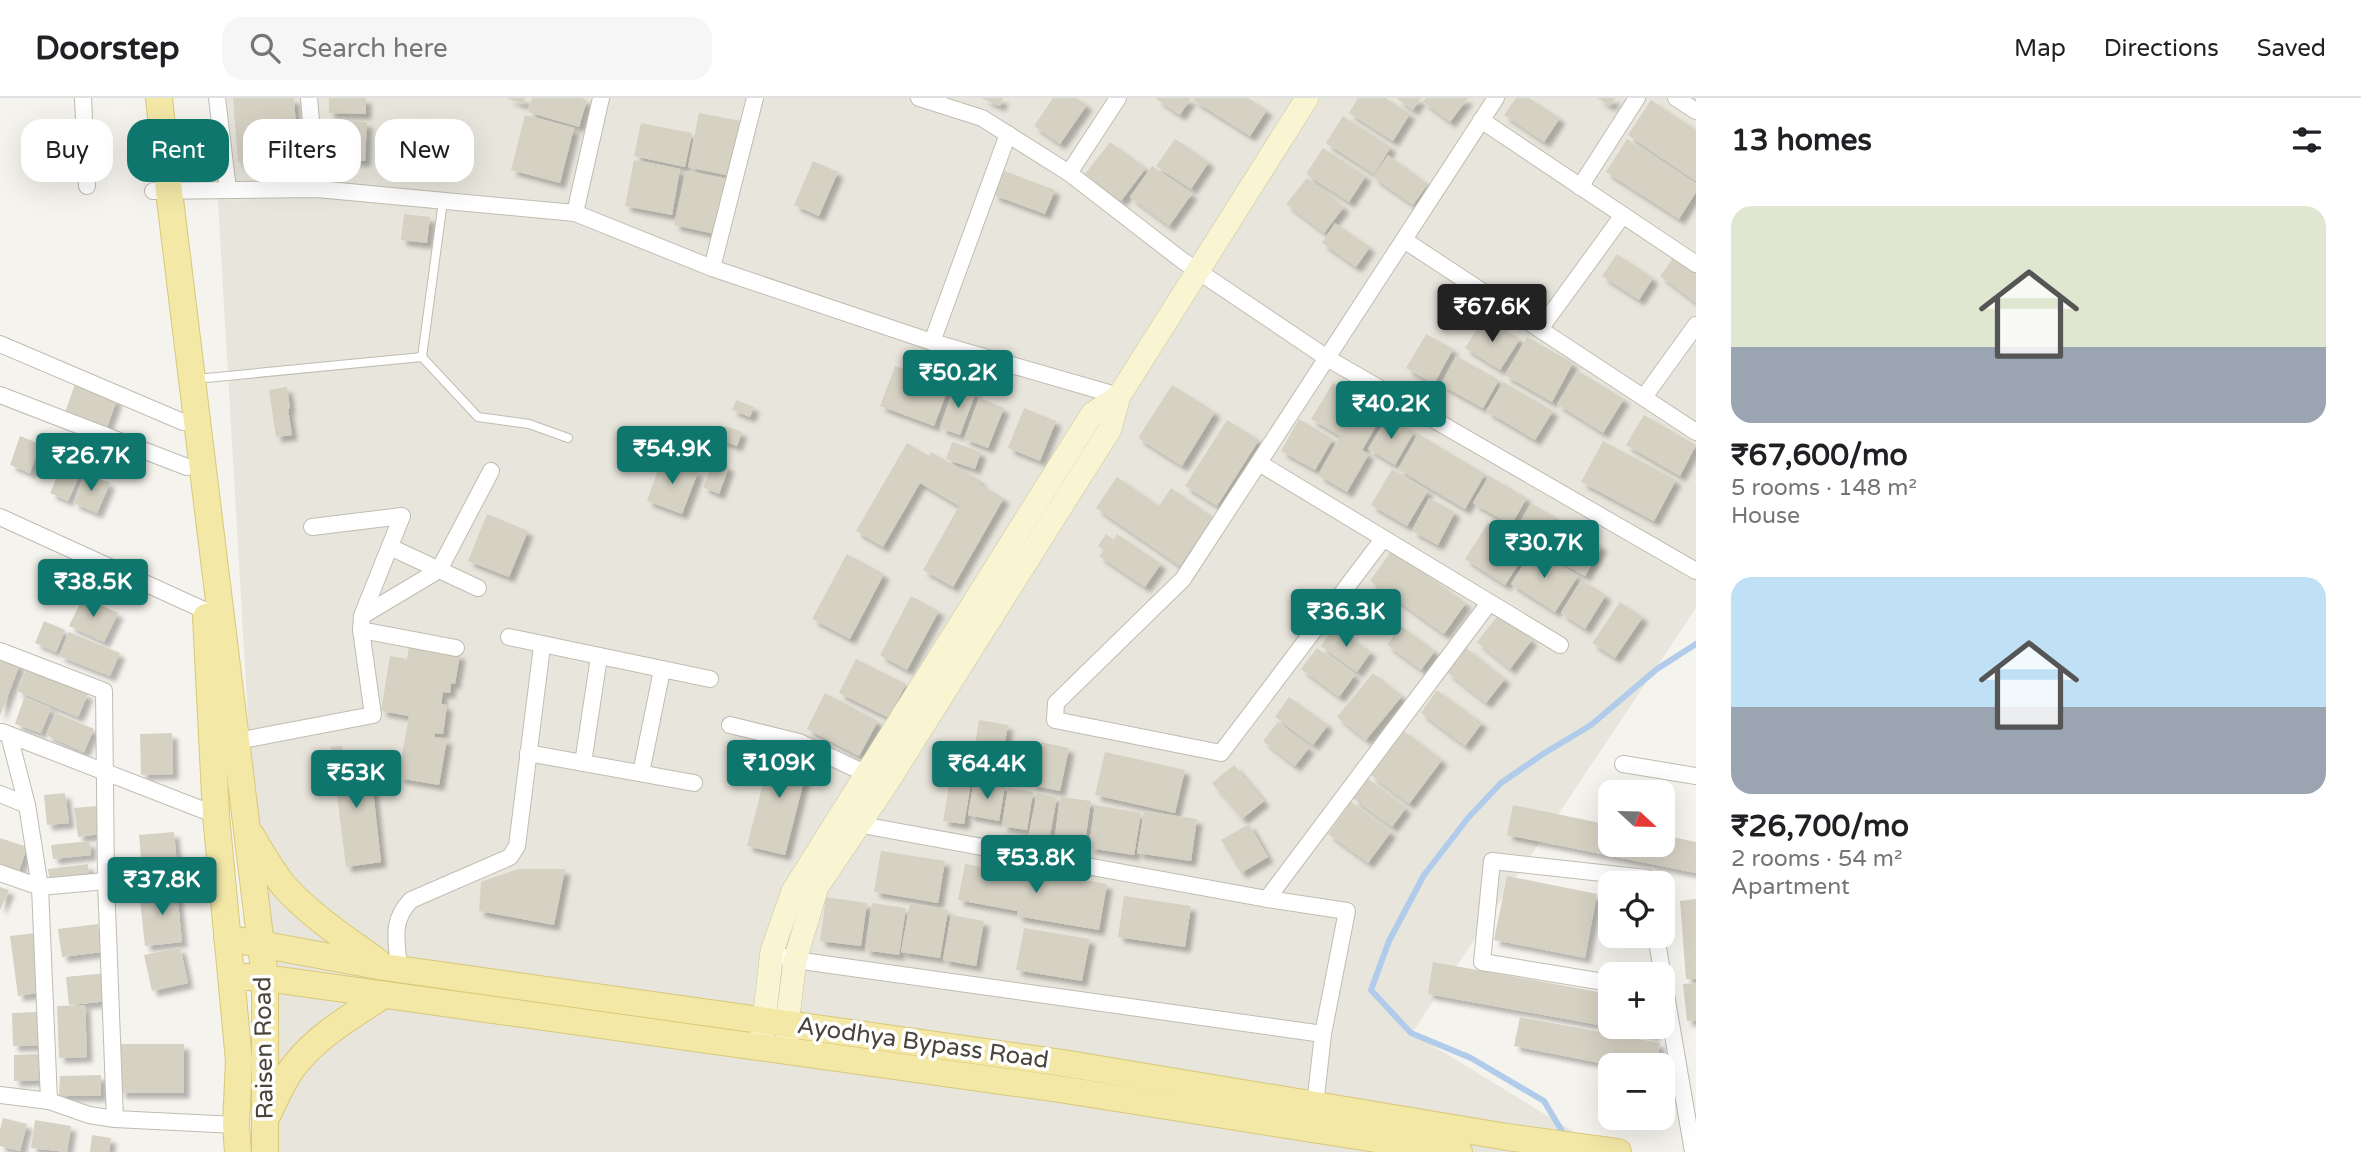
<!DOCTYPE html>
<meta charset="utf-8">
<style>
:root{--surface:#fff;--page:#f6f6f6;--text:#202124;--muted:#757577;--line:#e0e0e0;--accent:#0f766e}
body{margin:0;font-family:"Varela Round",sans-serif;background:var(--page);color:var(--text);height:100vh;display:flex;flex-direction:column;font-size:26px;white-space:nowrap}
*{box-sizing:border-box;margin:0}
p{font-size:23px;color:var(--muted)}
.icon{flex:none;width:38px;height:38px;fill:none;stroke:currentColor;stroke-width:2;stroke-linecap:round;stroke-linejoin:round}
.map{position:relative;flex:1;overflow:hidden}
.drawer{display:flex;flex-direction:column;background:var(--surface);width:665px}
.drawer>*{flex:none}
.hud{position:absolute;left:21px;top:21px;width:665px;height:63px;display:flex;gap:14px}
.needle{width:46px;rotate:112deg}
.buttons{position:absolute;left:1598px;top:682px;display:grid;gap:14px}
.buttons a{display:grid;place-items:center;width:77px;height:77px;border-radius:14px;background:var(--surface);box-shadow:0 7px 28px #0002;font-size:35px}
.price{position:absolute;translate:-50% -60px;padding:0 16px;border-radius:7px;background:var(--accent);color:#fff;font-size:23px;line-height:46px;filter:drop-shadow(0 2px 4px #0008)}
.price::after{content:'';position:absolute;left:50%;top:42px;width:21px;height:16px;margin-left:-10px;background:inherit;clip-path:polygon(0 0,100% 0,50% 100%)}
.price.active{background:#222;color:#fff}
ul{padding:0;list-style:none}
li{display:grid;align-content:center;gap:14px;height:371px;padding:0 35px}
li span{display:grid;place-items:center;height:217px;border-radius:21px;color:#555}
li>.icon{margin-inline-start:auto}
span .icon{width:126px;height:126px;fill:#fffc;stroke-width:1}
li b{font-size:30px}
h2{display:flex;justify-content:space-between;align-items:center;height:84px;padding:0 35px;font-size:30px}
.tag{padding:0 24px;border-radius:21px;background:var(--surface);box-shadow:0 7px 28px #0002;font-size:24px;line-height:63px}
.tag.active{background:var(--accent);color:#fff}
header{display:flex;align-items:center;gap:42px;box-sizing:border-box;height:98px;padding:0 35px;background:var(--surface);border-bottom:2px solid var(--line)}
header strong{font-size:33px}
nav{display:flex;gap:38px;margin-inline-start:auto;font-size:24px}
.search{width:490px;height:63px;background:var(--page);display:flex;align-items:center;gap:18px;box-sizing:border-box;padding:0 24px;border-radius:21px;color:var(--muted);font-size:26px}
main{display:flex;flex:1;min-height:0}
.map>svg:first-child{display:block}
</style>
<header>
<strong>Doorstep</strong>
<div class="search"><svg class="icon" aria-label="search" viewBox="0 0 24 24"><circle cx="10" cy="10" r="6"/><path d="M15 15l6 6"/></svg>Search here</div>
<nav><a>Map</a><a>Directions</a><a>Saved</a></nav>
</header>
<main>
<div class="map">
<svg width="1696" height="1054" viewBox="0 0 1696 1054">
<defs>
<filter id="shadow"><feDropShadow dx="5.5" dy="5.5" stdDeviation="2" flood-color="#0004"/></filter>
</defs>
<rect width="100%" height="100%" fill="#f5f3ed"/>
<path fill="#e8e6dc" d="M212,0H1696V510L1412,935L1602,1051L1625,1054H264L261,846Z"/>
<g fill="none" stroke-linecap="round" stroke-linejoin="round">
<path stroke="#b1cbea" stroke-width="6" d="M1566,1040L1544,1003L1471,960L1411,935L1371,892L1389,843L1424,777L1468,720L1501,685L1543,656L1591,627L1657,571L1696,546"/>
</g>
<g fill="#d5d1c3" filter="url(#shadow)">
<path d="M233,0H294L298,59L238,64Z"/>
<path d="M329,0H366V16L329,15Z"/>
<path d="M506,0H525L523,6Z"/>
<path d="M532,0H581L587,2L579,29L528,14Z"/>
<path d="M981,0H1003L1000,8Z"/>
<path d="M1053,0H1077L1087,7L1060,46L1034,28Z"/>
<path d="M1155,0H1191L1180,17Z"/>
<path d="M1194,0H1248L1267,12L1250,38L1193,2Z"/>
<path d="M1358,0H1386L1410,16L1393,43L1349,15Z"/>
<path d="M1396,0H1421L1413,12Z"/>
<path d="M1426,0H1468L1450,24L1423,4Z"/>
<path d="M1516,0H1529L1560,20L1544,44L1504,17Z"/>
<path d="M1597,0H1615L1610,8Z"/>
<path d="M1651,2L1696,32V83L1628,37Z"/>
<path d="M699,15L741,23L730,78L688,69Z"/>
<path d="M525,17L574,30L560,85L511,72Z"/>
<path d="M1343,18L1391,49L1374,76L1326,45Z"/>
<path d="M331,22L367,24L365,63L329,61Z"/>
<path d="M641,25L692,35L685,69L634,58Z"/>
<path d="M459,29V68H429V30Z"/>
<path d="M1175,41L1209,64L1191,91L1156,68Z"/>
<path d="M1627,41L1696,86V94L1679,121L1606,74Z"/>
<path d="M1110,44L1146,70L1121,103L1085,76Z"/>
<path d="M1323,50L1366,78L1349,104L1306,76Z"/>
<path d="M1388,57L1428,86L1413,107L1373,79Z"/>
<path d="M634,62L680,71L672,117L625,108Z"/>
<path d="M813,63L838,74L819,118L794,107Z"/>
<path d="M1152,68L1192,96L1169,128L1130,99Z"/>
<path d="M1002,72L1055,92L1045,116L993,97Z"/>
<path d="M686,73L727,81L715,136L674,127Z"/>
<path d="M1307,80L1344,109L1324,135L1286,106Z"/>
<path d="M404,116L430,119L427,145L401,142Z"/>
<path d="M1335,125L1370,149L1356,169L1322,145Z"/>
<path d="M1617,156L1653,180L1639,202L1602,178Z"/>
<path d="M1675,158L1696,174V205L1660,178Z"/>
<path d="M1485,219L1520,241L1500,272L1465,250Z"/>
<path d="M1426,236L1453,251L1434,286L1406,270Z"/>
<path d="M1527,239L1573,265L1552,304L1505,277Z"/>
<path d="M1456,258L1499,282L1483,310L1441,287Z"/>
<path d="M895,268L949,288L934,328L880,308Z"/>
<path d="M1578,273L1624,301L1603,335L1557,306Z"/>
<path d="M1503,284L1553,313L1535,342L1486,313Z"/>
<path d="M1333,285L1383,316L1362,352L1369,356L1347,394L1318,377L1340,338L1311,321Z"/>
<path d="M75,286L117,301L105,335L63,320Z"/>
<path d="M955,287L976,294L960,337L940,330Z"/>
<path d="M1172,287L1215,314L1182,368L1138,340Z"/>
<path d="M287,289L290,310L288,311L292,337L276,339L269,292Z"/>
<path d="M979,300L1004,310L988,350L964,341Z"/>
<path d="M736,302L754,309L750,319L732,312Z"/>
<path d="M1024,310L1056,323L1040,363L1008,350Z"/>
<path d="M1644,317L1696,347L1680,378L1626,347Z"/>
<path d="M1388,318L1414,334L1395,367L1368,351Z"/>
<path d="M1299,321L1333,341L1315,372L1281,353Z"/>
<path d="M1227,322L1259,342L1217,408L1185,388Z"/>
<path d="M725,328L742,334L737,348L720,342Z"/>
<path d="M1418,336L1485,376L1465,411L1398,371Z"/>
<path d="M20,338L40,346L30,375L10,367Z"/>
<path d="M1603,343L1676,382L1654,423L1581,384Z"/>
<path d="M952,344L981,354L975,371L946,361Z"/>
<path d="M907,345L929,358L931,354L981,383L979,386L1004,400L953,489L923,472L959,408L920,385L883,449L856,433Z"/>
<path d="M662,360L698,374L682,416L647,403Z"/>
<path d="M714,362L729,369L719,396L703,389Z"/>
<path d="M63,365L81,373L68,403L50,395Z"/>
<path d="M1392,371L1428,393L1407,428L1371,407Z"/>
<path d="M85,375L110,385L97,415L73,405Z"/>
<path d="M1489,378L1527,400L1511,427L1473,405Z"/>
<path d="M1117,379L1159,408L1171,390L1213,419L1180,468L1096,410Z"/>
<path d="M1429,400L1455,414L1438,447L1412,433Z"/>
<path d="M1531,405L1555,419L1539,447L1515,433Z"/>
<path d="M487,416L528,433L509,479L468,463Z"/>
<path d="M1559,423L1602,448L1585,478L1542,454Z"/>
<path d="M1488,425L1528,451L1505,487L1465,461Z"/>
<path d="M1106,436L1114,442L1117,436L1161,466L1145,489L1099,458L1104,452L1098,448Z"/>
<path d="M1534,450L1578,478L1555,514L1511,486Z"/>
<path d="M1392,452L1466,505L1444,536L1370,483Z"/>
<path d="M847,456L884,476L850,541L812,521Z"/>
<path d="M1581,482L1606,497L1585,531L1561,515Z"/>
<path d="M911,498L939,513L907,572L880,557Z"/>
<path d="M83,499L118,515L104,544L69,528Z"/>
<path d="M1620,504L1643,519L1615,560L1592,545Z"/>
<path d="M1499,516L1532,542L1510,571L1477,544Z"/>
<path d="M44,523L65,532L56,554L35,545Z"/>
<path d="M1335,528L1371,554L1357,574L1321,548Z"/>
<path d="M1401,528L1435,553L1421,572L1387,547Z"/>
<path d="M69,534L120,555L110,578L59,558Z"/>
<path d="M409,548L460,556L455,586L451,585L450,595L443,594L441,606L447,607L443,636L435,635V639L447,641L439,687L398,680L409,618L381,613L390,558L407,561Z"/>
<path d="M1317,550L1355,577L1339,599L1301,571Z"/>
<path d="M1466,550L1505,581L1486,605L1447,574Z"/>
<path d="M1,559L20,566L0,618V562Z"/>
<path d="M856,561L906,586L889,620L839,595Z"/>
<path d="M27,570L88,596L78,619L17,593Z"/>
<path d="M1373,575L1402,598L1366,642L1337,619Z"/>
<path d="M1437,592L1482,625L1465,648L1421,615Z"/>
<path d="M825,595L878,623L859,658L807,631Z"/>
<path d="M1289,599L1328,627L1313,647L1275,619Z"/>
<path d="M24,600L51,610L41,635L15,626Z"/>
<path d="M56,615L94,631L84,654L46,637Z"/>
<path d="M979,622L1008,627L999,677L971,672Z"/>
<path d="M1278,624L1309,650L1295,668L1263,643Z"/>
<path d="M1404,633L1442,662L1409,706L1371,677Z"/>
<path d="M172,635L173,676L141,677L140,636Z"/>
<path d="M1041,644L1069,650L1060,693L1031,687Z"/>
<path d="M773,646L811,655L785,757L747,748Z"/>
<path d="M342,648L343,658L370,665L381,764L346,769L331,649Z"/>
<path d="M1105,654L1185,672L1175,715L1095,697Z"/>
<path d="M1234,667L1264,703L1242,721L1212,685Z"/>
<path d="M951,676L972,679L964,726L943,723Z"/>
<path d="M1368,681L1406,710L1392,729L1353,700Z"/>
<path d="M974,683L1005,687L999,723L968,717Z"/>
<path d="M1008,690L1033,694L1027,732L1002,728Z"/>
<path d="M65,695L69,725L47,727L44,697Z"/>
<path d="M1037,695L1057,699L1048,749L1027,745Z"/>
<path d="M1060,699L1091,703L1085,743L1055,739Z"/>
<path d="M1351,704L1391,734L1368,765L1328,736Z"/>
<path d="M1095,707L1141,715L1134,757L1089,750Z"/>
<path d="M1513,707L1610,727V747H1662V737L1696,744V775L1507,737Z"/>
<path d="M97,708L101,736L78,739L74,710Z"/>
<path d="M1144,713L1197,721L1191,763L1137,755Z"/>
<path d="M1249,726L1268,759L1241,775L1221,742Z"/>
<path d="M174,734L178,779L143,783L139,737Z"/>
<path d="M0,740L27,749L19,773L0,766Z"/>
<path d="M90,743L91,757L53,761L51,747Z"/>
<path d="M881,753L945,763L938,805L874,794Z"/>
<path d="M88,766L89,780L50,785L48,771Z"/>
<path d="M965,766L1024,777L1025,771L1107,786L1099,832L1017,818L1019,805L1017,813L958,802Z"/>
<path d="M518,771H565L554,827L479,813L481,784Z"/>
<path d="M1507,778L1597,796L1585,860L1494,842Z"/>
<path d="M176,784L182,844L145,848L140,802L161,800L160,786Z"/>
<path d="M0,789L9,792L0,812Z"/>
<path d="M1124,798L1191,808L1185,849L1118,839Z"/>
<path d="M826,799L867,805L861,848L820,843Z"/>
<path d="M1696,801V881H1686L1680,803Z"/>
<path d="M872,805L906,810L899,857L865,852Z"/>
<path d="M910,805L948,812L940,860L901,854Z"/>
<path d="M951,817L984,823L976,868L943,862Z"/>
<path d="M98,826L102,854L62,859L58,831Z"/>
<path d="M1024,830L1090,841L1082,883L1016,872Z"/>
<path d="M35,835L43,894L18,898L10,838Z"/>
<path d="M180,849L188,885L152,893L144,857Z"/>
<path d="M1433,864L1610,896V929L1428,896Z"/>
<path d="M106,875L109,903L69,907L66,879Z"/>
<path d="M1696,885V922L1687,923L1683,886Z"/>
<path d="M85,907L87,959L59,960L57,908Z"/>
<path d="M39,914L40,947L13,948L12,915Z"/>
<path d="M1520,919L1660,945L1656,968H1615L1514,948Z"/>
<path d="M1616,929H1655L1654,938Z"/>
<rect x="120" y="946" width="64" height="49"/>
<path d="M40,956V982L14,983V957Z"/>
<path d="M101,977V998H59L60,978Z"/>
<path d="M3,1020L27,1026L20,1053L0,1048V1032Z"/>
<path d="M35,1022L71,1028L67,1054L31,1050Z"/>
<path d="M92,1037L111,1040L109,1054H90Z"/>
</g>
<g fill="none" stroke-linecap="round" stroke-linejoin="round">
<defs>
<g id="lane">
<path d="M443,103L422,259L478,319L529,326L568,340"/>
<path d="M196,281L422,259"/>
</g>
<g id="street">
<path d="M83,0L87,88"/>
<path d="M217,0L228,91"/>
<path d="M309,0L317,91"/>
<path d="M919,0L982,20L1069,75L1183,163L1327,260L1696,473"/>
<path d="M1676,0L1696,13"/>
<path d="M1481,22L1696,166"/>
<path d="M1069,75L1118,0"/>
<path d="M1580,89L1637,0"/>
<path d="M153,93L317,91L575,115L712,170L932,244L1119,298"/>
<path d="M575,115L601,0"/>
<path d="M1404,142L1696,334"/>
<path d="M712,170L755,0"/>
<path d="M1540,231L1623,117"/>
<path d="M932,244L1008,36"/>
<path d="M0,246L183,324"/>
<path d="M0,297L187,369"/>
<path d="M1644,299L1696,227"/>
<path d="M1259,365L1560,547"/>
<path d="M0,419L206,513"/>
<path d="M1383,441L1221,655L1055,622L1056,605L1183,481L1496,0"/>
<path d="M390,449L478,490"/>
<path d="M362,518L439,472L491,373"/>
<path d="M361,532L456,550"/>
<path d="M509,539L710,581"/>
<path d="M0,553L104,593L106,783L115,1021"/>
<path d="M730,627L799,644L875,680"/>
<path d="M2,634L216,717"/>
<path d="M9,637L27,707L40,789L49,1003"/>
<path d="M237,643L373,617L361,532L362,518L402,418L312,429"/>
<path d="M528,655L694,685"/>
<path d="M583,665L599,559"/>
<path d="M1623,666L1696,678"/>
<path d="M641,675L662,572"/>
<path d="M0,696L27,707"/>
<path d="M851,725L1267,801L1347,813L1323,936L1315,1007"/>
<path d="M0,775L40,789L106,783"/>
<path d="M1267,801L1489,505"/>
<path d="M1656,838L1693,1054"/>
<path d="M785,859L795,862L1323,936"/>
<path d="M399,871C397,842 390,824 411,802L510,759L517,748L542,548"/>
<path d="M1610,885L1482,864L1492,763L1647,780L1648,786"/>
<path d="M0,997L49,1003L89,1017L115,1021L236,1027"/>
</g>
<g id="secondary">
<path d="M762,939L772,853L793,793L1092,316L1119,298"/>
<path d="M787,943V927L795,862L817,789L887,685L1110,331L1119,298L1307,0"/>
</g>
<g id="primary">
<path d="M159,0L169,93L265,880V1054"/>
<path d="M206,519L216,717L239,963L236,1027L238,1054"/>
<path d="M251,737C261,754 271,772 284,788C311,818 345,840 378,864"/>
<path d="M227,840L384,869L1063,965L1507,1039L1618,1054"/>
<path d="M231,878L265,880L1059,991L1459,1054"/>
<path d="M268,1016C276,1000 283,982 294,968C318,937 352,918 384,897"/>
</g>
</defs>
<use href="#lane" stroke="#c0bcb0" stroke-width="10"/>
<use href="#street" stroke="#c0bcb0" stroke-width="18"/>
<use href="#secondary" stroke="#c9c49e" stroke-width="24"/>
<use href="#primary" stroke="#d8c878" stroke-width="28"/>
<use href="#lane" stroke="#fff" stroke-width="8"/>
<use href="#street" stroke="#fff" stroke-width="16"/>
<use href="#secondary" stroke="#f9f5d2" stroke-width="23"/>
<use href="#primary" stroke="#f4e8a7" stroke-width="26"/>
</g>
<g text-anchor="middle" dominant-baseline="central" stroke-width="7" stroke-linejoin="round" paint-order="stroke">
<g font-size="24" fill="#49453b" stroke="#fff">
<text transform="translate(923 945) rotate(8)">Ayodhya Bypass Road</text>
<text transform="translate(264 950) rotate(-91)">Raisen Road</text>
</g>
</g>
</svg>
<div class="buttons">
<a><svg class="needle" viewBox="-14 -14 28 28"><path d="M0-13l5 13h-10z" fill="#e53935"/><path d="M0 13l5-13h-10z" fill="#757577"/></svg></a>
<a><svg class="icon" aria-label="locate" viewBox="0 0 24 24"><circle cx="12" cy="12" r="6"/><path d="M12 2v4M12 18v4M2 12h4M18 12h4"/></svg></a>
<a>+</a>
<a>−</a>
</div>
<b class="price active" style="left:1492px;top:246px">₹67.6K</b>
<b class="price" style="left:958px;top:312px">₹50.2K</b>
<b class="price" style="left:1391px;top:343px">₹40.2K</b>
<b class="price" style="left:672px;top:388px">₹54.9K</b>
<b class="price" style="left:91px;top:395px">₹26.7K</b>
<b class="price" style="left:1544px;top:482px">₹30.7K</b>
<b class="price" style="left:93px;top:521px">₹38.5K</b>
<b class="price" style="left:1346px;top:551px">₹36.3K</b>
<b class="price" style="left:779px;top:702px">₹109K</b>
<b class="price" style="left:987px;top:703px">₹64.4K</b>
<b class="price" style="left:356px;top:712px">₹53K</b>
<b class="price" style="left:1036px;top:797px">₹53.8K</b>
<b class="price" style="left:162px;top:819px">₹37.8K</b>
<div class="hud">
<a class="tag">Buy</a>
<a class="tag active">Rent</a>
<a class="tag">Filters</a>
<a class="tag">New</a>
</div>
</div>
<section class="drawer">
<h2>13 homes<svg class="icon" aria-label="filters" viewBox="0 0 24 24"><path d="M4 7h16M4 17h16"/><circle cx="9" cy="7" r="2"/><circle cx="15" cy="17" r="2"/></svg></h2>
<ul>
<li><span style="background:linear-gradient(#dfe7d0 65%,#9aa5b1 0)"><svg class="icon" aria-label="home" viewBox="0 0 24 24"><path d="M3 11l9-7 9 7M6 9v11h12V9"/></svg></span><div><b>₹67,600/mo</b><p>5 rooms · 148 m²</p><p>House</p></div></li>
<li><span style="background:linear-gradient(#bfe0f5 60%,#9aa5b1 0)"><svg class="icon" aria-label="home" viewBox="0 0 24 24"><path d="M3 11l9-7 9 7M6 9v11h12V9"/></svg></span><div><b>₹26,700/mo</b><p>2 rooms · 54 m²</p><p>Apartment</p></div></li>
</ul>
</section>
</main>
